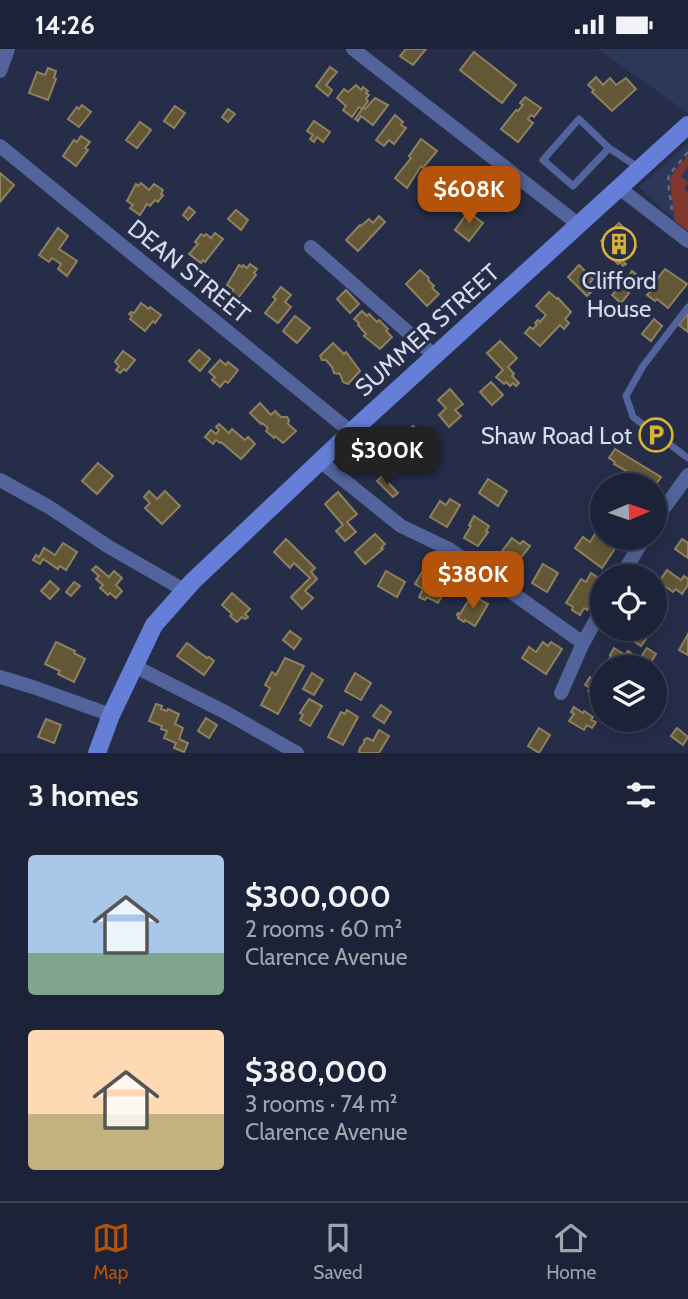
<!DOCTYPE html>
<meta charset="utf-8">
<style>
:root{--surface:#1c2237;--page:#252a3f;--text:#f1f3f6;--muted:#a0a4ad;--line:#3a3f52;--accent:#b45309}
body{margin:0;font-family:Cabin,sans-serif;background:var(--page);color:var(--text);height:100vh;display:flex;flex-direction:column;font-size:26px;white-space:nowrap}
*{box-sizing:border-box;margin:0}
p{font-size:23px;color:var(--muted)}
.icon{flex:none;width:38px;height:38px;fill:none;stroke:currentColor;stroke-width:2;stroke-linecap:round;stroke-linejoin:round}
.map{position:relative;height:704px;overflow:hidden}
.details{display:flex;flex-direction:column;background:var(--surface);flex:1}
.details>*{flex:none}
.needle{width:46px;rotate:88deg}
.controls{position:absolute;left:590px;top:424px;display:grid;gap:14px}
.controls a{display:grid;place-items:center;width:77px;height:77px;border-radius:50%;background:var(--surface);box-shadow:0 4px 18px #0003,0 0 0 2px var(--line);font-size:35px}
.price{position:absolute;translate:-50% -60px;padding:0 16px;border-radius:14px;background:var(--accent);color:#fff;font-size:23px;line-height:46px;filter:drop-shadow(0 2px 4px #0008)}
.price::after{content:'';position:absolute;left:50%;top:42px;width:21px;height:16px;margin-left:-10px;background:inherit;clip-path:polygon(0 0,100% 0,50% 100%)}
.price.on{background:#222;color:#fff}
ul{padding:0;list-style:none}
li{display:flex;align-items:center;gap:21px;height:175px;padding:0 28px}
li span{display:grid;place-items:center;flex:none;width:196px;height:140px;border-radius:7px;color:#555}
li>.icon{margin-inline-start:auto}
span .icon{width:84px;height:84px;fill:#fffc;stroke-width:1}
li b{font-size:30px}
h2{display:flex;justify-content:space-between;align-items:center;height:84px;padding:0 28px;font-size:30px}
.status{display:flex;justify-content:space-between;align-items:center;height:49px;padding:0 35px;background:var(--surface);direction:ltr}
.status svg{height:19px;fill:currentColor}
.tabs{display:flex;justify-content:space-around;align-items:center;height:98px;border-top:2px solid var(--line);background:var(--surface);font-size:19px;color:var(--muted)}
.tabs a{display:grid;justify-items:center;gap:4px}
.tabs .on{color:var(--accent)}
.map>svg:first-child{display:block}
</style>
<div class="status"><b>14:26</b><svg viewBox="0 0 49 12"><path d="M0 12V9h3v3zM5 12V6h3v6zM10 12V3h3v9zM15 12V0h3v12zM26 1h20v11H26zM47 4h2v5h-2z"/></svg></div>
<div class="map">
<svg width="688" height="704" viewBox="0 0 688 704">
<rect width="100%" height="100%" fill="#252d49"/>
<g fill="#2d3859">
<path d="M598,0H688V64Z"/>
<path d="M688,94V182L675,172L639,138Z"/>
</g>
<path fill="#7f372d" d="M688,106V117L681,127L688,133L684,140L688,143V182L675,172L670,131L673,124Z"/>
<g fill="#635736" stroke="#8e815f" stroke-width="2">
<path d="M406,0H426L413,16L400,7Z"/>
<path d="M474,3L516,36L502,54L460,21Z"/>
<path d="M330,18L337,23L326,36L332,41L328,47L316,37Z"/>
<path d="M48,19L56,22L54,29L56,30L48,51L29,44L37,23L45,26Z"/>
<path d="M596,28L603,36L610,29L616,36L626,29L636,40L612,62L592,43L594,41L588,36Z"/>
<path d="M356,36L361,41L363,38L368,42L366,44L369,46L366,50L368,52L362,60L359,58L352,68L343,61L346,57L337,49L344,40L348,43Z"/>
<path d="M525,48L541,59L534,68L531,66L528,70L533,74L518,93L501,80L516,61L518,62L523,56L520,54Z"/>
<path d="M375,49L388,56L373,76L361,67L358,72L355,70L363,59L365,60Z"/>
<path d="M82,56L91,63L79,78L68,70L77,58L79,60Z"/>
<path d="M175,57L185,64L174,79L164,72Z"/>
<path d="M228,60L235,65L228,73L222,68Z"/>
<path d="M395,66L403,73L401,76L406,79L394,95L389,91L384,97L376,91Z"/>
<path d="M314,72L330,83L323,93L317,88L314,93L310,90L313,86L307,82Z"/>
<path d="M140,73L151,81L137,99L126,91Z"/>
<path d="M81,87L90,93L85,99L88,101L76,117L63,107L74,91L77,93Z"/>
<path d="M421,90L437,102L423,119L421,117L407,139L395,129L411,109L409,107Z"/>
<path d="M0,124L14,136L0,153Z"/>
<path d="M475,131L490,142L477,159L463,148Z"/>
<path d="M141,134L149,141L154,135L163,141L161,145L163,146L158,153L155,151L150,157L147,155L140,166L130,159L133,156L127,152L136,135L138,137Z"/>
<path d="M189,158L195,163L188,171L183,166Z"/>
<path d="M236,161L248,171L241,181L228,170Z"/>
<path d="M468,163L483,174L469,192L455,181Z"/>
<path d="M379,167L385,173L358,202L346,191L360,176L361,177L369,170L373,174Z"/>
<path d="M619,174L630,185L627,188L636,198L622,211L626,215L623,217L620,213L618,215L612,209L615,205L601,192Z"/>
<path d="M58,179L68,187L59,200L77,212L67,227L58,220L61,215L52,209L49,213L39,206Z"/>
<path d="M215,184L223,190L205,213L203,211L201,214L189,205L198,195L195,193L201,185L204,187L206,185L211,189Z"/>
<path d="M250,215L257,220L254,224L256,226L238,249L231,244L234,241L227,236L239,216L242,218L243,216L247,219Z"/>
<path d="M579,216L593,230L589,235L594,240L587,247L568,228Z"/>
<path d="M665,220L687,235L668,259L657,250L655,252L647,246L653,239L651,238Z"/>
<path d="M420,221L429,229L428,231L434,237L432,239L439,245L427,257L406,235Z"/>
<path d="M632,222L642,230L634,240L625,232Z"/>
<path d="M621,237L629,244L621,254L612,246Z"/>
<path d="M281,238L291,246L285,253L291,258L278,274L265,264L276,250L273,248Z"/>
<path d="M346,241L359,255L350,264L337,250Z"/>
<path d="M549,243L557,250L558,249L571,263L565,270L569,274L564,280L560,276L540,297L525,284L530,278L533,280L537,276L535,274L538,271L540,273L546,266L536,257Z"/>
<path d="M141,254L149,260L150,258L161,266L155,274L153,272L145,282L130,270L132,267L129,265L131,263L134,264Z"/>
<path d="M362,262L367,267L369,265L377,273L379,271L388,280L386,282L392,288L380,300L364,287L366,285L358,276L359,274L354,270Z"/>
<path d="M688,264V283L679,276Z"/>
<path d="M295,267L310,279L297,294L283,282Z"/>
<path d="M654,270L662,277L651,292L642,285Z"/>
<path d="M500,292L517,309L508,318L514,325L512,327L519,334L516,337L513,334L510,337L506,333L504,335L496,328L503,321L487,304Z"/>
<path d="M333,294L344,305L346,303L360,322L348,335L343,333L340,325L334,324L332,318L326,311H322L320,307Z"/>
<path d="M199,301L210,310L200,322L189,312Z"/>
<path d="M123,302L135,311L126,322L124,320L120,324L116,321L119,317L115,313Z"/>
<path d="M220,311L226,316L228,313L238,321L228,334L225,332L220,338L212,331L215,328L209,323Z"/>
<path d="M491,333L503,346L492,356L480,343Z"/>
<path d="M450,340L463,355L455,361L461,367L449,378L439,366L446,359L438,351Z"/>
<path d="M260,354L271,366L275,362L281,368H287L289,371L288,375L296,382L283,394L275,387L274,389L266,382L268,379L262,374L261,375L250,364Z"/>
<path d="M219,375L229,384L232,380L245,391L248,388L255,395L241,410L221,393L220,394L216,391L213,395L205,388L211,381L216,385L219,381L216,378Z"/>
<path d="M413,377L425,391L411,404L399,389Z"/>
<path d="M383,398L402,418L387,431L372,414L378,409L375,406Z"/>
<path d="M615,400L661,428L654,438V436H634L631,433L635,427L614,415L615,413L609,409Z"/>
<path d="M98,414L113,427L97,445L82,432Z"/>
<path d="M382,427L398,444L393,448L377,432Z"/>
<path d="M488,430L507,442L498,457L479,444Z"/>
<path d="M149,442L157,450L165,442L180,457L162,475L145,459L150,454L144,448Z"/>
<path d="M338,443L357,465L347,473L356,483L345,492L336,482L343,476L325,455Z"/>
<path d="M450,450L460,456L447,478L430,468L440,452L446,456Z"/>
<path d="M474,467L489,477L486,482L488,483L478,497L464,489L471,477L469,476Z"/>
<path d="M598,480L602,483V488L616,498L602,519L575,499L583,488L590,493Z"/>
<path d="M375,485L385,495L381,499L383,500L365,515L355,503Z"/>
<path d="M512,489L520,495L523,492L530,497L513,519L508,516L506,518L496,510Z"/>
<path d="M286,490L315,519L311,523L317,530L305,542L313,549L302,560L291,548L310,529L294,514L290,519L274,503Z"/>
<path d="M682,490L688,494V509L675,500Z"/>
<path d="M63,494L77,503L66,521L60,517L58,520L43,510L40,515L33,511L36,506L39,508L44,499L55,506Z"/>
<path d="M543,515L558,524L547,543L532,534Z"/>
<path d="M96,517L109,528L114,522L122,529L116,536L122,542L116,549L110,544L108,546L100,539L103,536L96,530L99,527L92,521Z"/>
<path d="M667,521L681,531L684,527L688,530V536L682,545L676,540L673,543L659,533Z"/>
<path d="M386,522L405,533L397,548L378,537Z"/>
<path d="M422,523L432,528L433,525L448,533L445,537L447,538L438,554L427,548L425,551L419,548L423,540L415,535Z"/>
<path d="M591,524L602,531L589,551L592,553L587,561L584,559L580,566L572,561L573,558L566,554L581,530L586,533Z"/>
<path d="M50,532L59,540L50,550L41,542Z"/>
<path d="M74,533L80,537L71,547L66,543Z"/>
<path d="M232,544L250,560L245,565L248,568L245,570L242,568L237,573L230,567L232,565L222,556Z"/>
<path d="M472,546L488,555L475,577L465,571L464,573L458,569L459,568L457,566L458,564L460,565Z"/>
<path d="M631,579H647L646,582L650,584L641,597L626,587Z"/>
<path d="M290,582L301,590L294,600L283,591Z"/>
<path d="M688,585V606L679,601Z"/>
<path d="M56,593L75,602L74,604L85,610L74,633L58,625L60,622L45,615Z"/>
<path d="M543,593L548,597L551,593L562,600L546,625L522,609L529,598L536,603Z"/>
<path d="M187,594L207,609L209,608L214,612L204,626L177,607Z"/>
<path d="M614,599L625,606L628,602L635,607L628,618H617L610,613L611,611L609,610L611,607L610,606Z"/>
<path d="M647,599L656,605L651,613L642,606Z"/>
<path d="M285,609L304,617L278,665L261,656L270,639L265,636L272,623L276,626Z"/>
<path d="M312,624L323,631L314,646L303,640Z"/>
<path d="M355,624L371,634L361,651L345,642Z"/>
<path d="M590,628L602,635V651L588,642L590,639L585,636Z"/>
<path d="M309,650L322,657L310,677L300,671L303,666L300,664Z"/>
<path d="M156,655L162,657L161,660L167,662L168,660L179,665L175,675L183,679L179,690L188,694L184,703L174,699L176,694L164,689L167,682L161,680L162,677L149,672Z"/>
<path d="M381,656L391,663L384,674L373,667Z"/>
<path d="M574,658L583,664L584,662L593,668L591,671L596,673L592,679L587,676L584,681L569,672L574,665L571,663Z"/>
<path d="M347,661L358,668L343,696L328,688L341,663L345,665Z"/>
<path d="M206,669L217,676L209,689L198,682Z"/>
<path d="M46,670L61,676L54,694L38,688Z"/>
<path d="M539,679L550,686L539,704L528,697Z"/>
<path d="M677,679L688,688L683,696L671,687Z"/>
<path d="M379,681L389,687L379,704H359L360,699L364,694V691L367,689L373,692Z"/>
</g>
<g fill="none" stroke-linecap="round" stroke-linejoin="round">
<path stroke="#626a82" stroke-width="2.5" stroke-dasharray="5 5" stroke-linecap="butt" d="M672,161L668,133L669,126L688,103"/>
<g stroke="#52649b" stroke-width="7">
<path d="M609,99L573,137L543,111L579,70L609,99L639,119"/>
<path d="M688,258L643,317L626,347L633,368L688,409"/>
</g>
<g stroke="#52649b" stroke-width="14">
<path d="M353,0L578,175"/>
<path d="M0,22L8,0"/>
<path d="M0,97L351,383"/>
<path d="M618,138L688,192"/>
<path d="M311,198L435,307"/>
<path d="M320,412L401,477L449,500L470,514L583,594"/>
<path d="M0,431L49,458L109,498L184,541"/>
<path d="M654,473L688,426"/>
<path d="M621,527L645,488"/>
<path d="M134,617L225,663L297,704"/>
<path d="M0,628L33,638L111,666"/>
<path d="M561,644L583,594L602,560"/>
</g>
<path stroke="#657fd8" stroke-width="18" d="M97,704L111,666L154,576L193,532L351,383L688,76"/>
</g>
<defs>
<symbol id="building-ring" viewBox="-11 -11 22 22"><circle r="9.5" fill="#252d49" stroke="#dbb233" stroke-width="1.5"/><path d="M-4-6H4V6H1V3H-1V6H-4ZM-2.5-4.3h1.7v1.8h-1.7ZM.8-4.3h1.7v1.8H.8ZM-2.5-1h1.7V.8h-1.7ZM.8-1h1.7V.8H.8Z" fill="#dbb233"/></symbol>
<symbol id="parking-ring" viewBox="-11 -11 22 22"><circle r="9.5" fill="#252d49" stroke="#dbb233" stroke-width="1.5"/><path d="M-3.5-5.5H1a3.5 3.5 0 0 1 0 7H-1V5.5H-3.5ZM-1-3.4V-.6H.8a1.4 1.4 0 0 0 0-2.8Z" fill="#dbb233"/></symbol>
</defs>
<g fill-rule="evenodd">
<use href="#building-ring" x="600" y="176" width="38" height="38"/>
<use href="#parking-ring" x="637" y="367" width="38" height="38"/>
</g>
<g text-anchor="middle" dominant-baseline="central" stroke-width="6" stroke-linejoin="round" paint-order="stroke">
<g font-size="24" fill="#d3daec" stroke="#252d49">
<text transform="translate(189 222) rotate(39)">DEAN STREET</text>
<text transform="translate(427 281) rotate(-42)">SUMMER STREET</text>
</g>
<g font-size="24" fill="#d3daec" stroke="#252d49">
<text x="619" y="231">Clifford<tspan x="619" dy="28">House</tspan></text>
<text x="632" y="386" text-anchor="end">Shaw Road Lot</text>
</g>
</g>
</svg>
<div class="controls">
<a><svg class="needle" viewBox="-14 -14 28 28"><path d="M0-13l5 13h-10z" fill="#e53935"/><path d="M0 13l5-13h-10z" fill="#a0a4ad"/></svg></a>
<a><svg class="icon" aria-label="locate" viewBox="0 0 24 24"><circle cx="12" cy="12" r="6"/><path d="M12 2v4M12 18v4M2 12h4M18 12h4"/></svg></a>
<a><svg class="icon" aria-label="layers" viewBox="0 0 24 24"><path d="M12 4l9 5-9 5-9-5zM3 14l9 5 9-5"/></svg></a>
</div>
<b class="price" style="left:469px;top:177px">$608K</b>
<b class="price on" style="left:387px;top:438px">$300K</b>
<b class="price" style="left:473px;top:562px">$380K</b>
</div>
<section class="details">
<h2>3 homes<svg class="icon" aria-label="filters" viewBox="0 0 24 24"><path d="M4 7h16M4 17h16"/><circle cx="9" cy="7" r="2"/><circle cx="15" cy="17" r="2"/></svg></h2>
<ul>
<li><span style="background:linear-gradient(#a9c7e8 70%,#7fa58c 0)"><svg class="icon" aria-label="home" viewBox="0 0 24 24"><path d="M3 11l9-7 9 7M6 9v11h12V9"/></svg></span><div><b>$300,000</b><p>2 rooms · 60 m²</p><p>Clarence Avenue</p></div></li>
<li><span style="background:linear-gradient(#ffd9b3 60%,#c2b280 0)"><svg class="icon" aria-label="home" viewBox="0 0 24 24"><path d="M3 11l9-7 9 7M6 9v11h12V9"/></svg></span><div><b>$380,000</b><p>3 rooms · 74 m²</p><p>Clarence Avenue</p></div></li>
</ul>
</section>
<nav class="tabs">
<a class="on"><svg class="icon" aria-label="map" viewBox="0 0 24 24"><path d="M3 6l6-2 6 2 6-2v14l-6 2-6-2-6 2zM9 4v14M15 6v14"/></svg>Map</a>
<a><svg class="icon" aria-label="saved" viewBox="0 0 24 24"><path d="M7 4h10v16l-5-4-5 4z"/></svg>Saved</a>
<a><svg class="icon" aria-label="home" viewBox="0 0 24 24"><path d="M3 11l9-7 9 7M6 9v11h12V9"/></svg>Home</a>
</nav>
